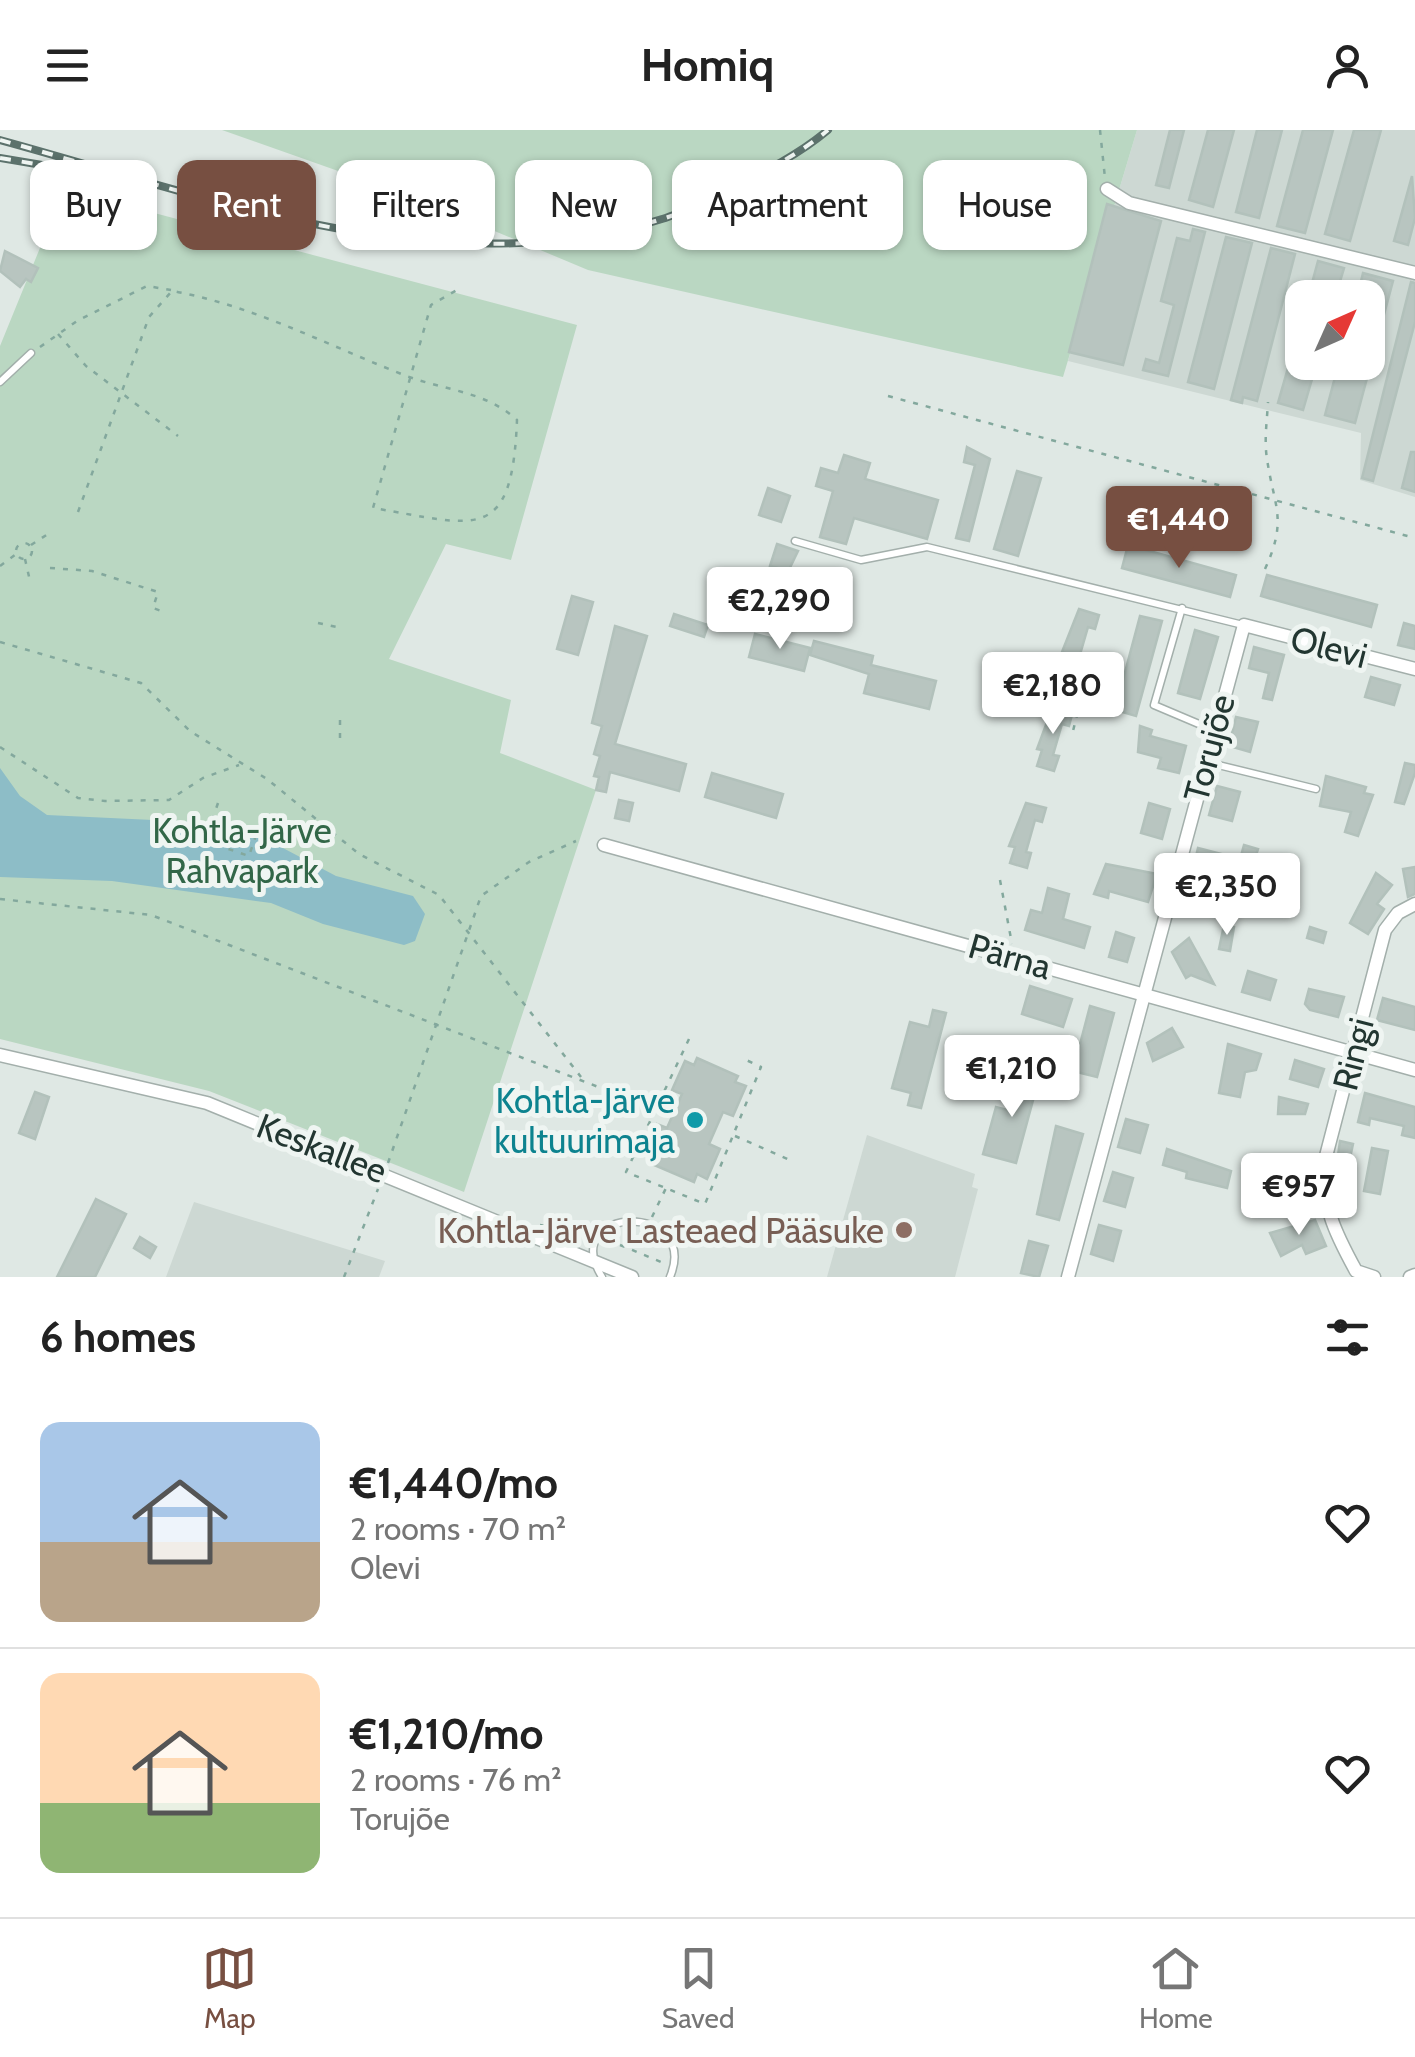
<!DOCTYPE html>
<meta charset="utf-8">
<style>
:root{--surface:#fff;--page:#f6f6f6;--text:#222;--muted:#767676;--line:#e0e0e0;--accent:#774f41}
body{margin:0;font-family:Cabin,sans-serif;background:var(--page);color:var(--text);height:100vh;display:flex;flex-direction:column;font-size:38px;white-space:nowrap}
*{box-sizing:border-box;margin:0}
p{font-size:32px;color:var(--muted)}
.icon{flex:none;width:55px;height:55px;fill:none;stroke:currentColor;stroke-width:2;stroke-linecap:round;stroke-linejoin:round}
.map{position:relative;height:1147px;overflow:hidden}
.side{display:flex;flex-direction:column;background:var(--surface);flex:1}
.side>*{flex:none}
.banner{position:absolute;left:30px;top:30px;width:1355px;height:90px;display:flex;gap:20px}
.needle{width:65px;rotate:45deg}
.controls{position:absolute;left:1285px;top:150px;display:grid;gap:20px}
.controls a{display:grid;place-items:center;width:100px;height:100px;border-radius:20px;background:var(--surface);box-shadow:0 2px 8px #0004;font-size:50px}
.price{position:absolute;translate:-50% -85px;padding:0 22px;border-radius:10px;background:#fff;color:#222;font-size:32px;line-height:65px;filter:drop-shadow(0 2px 5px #0008)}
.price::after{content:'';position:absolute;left:50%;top:60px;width:30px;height:22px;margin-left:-15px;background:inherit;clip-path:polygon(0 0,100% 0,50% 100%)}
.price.on{background:var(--accent);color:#fff}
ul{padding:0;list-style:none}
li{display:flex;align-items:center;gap:30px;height:250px;padding:0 40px}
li+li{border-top:2px solid var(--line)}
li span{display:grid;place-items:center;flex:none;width:280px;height:200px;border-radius:20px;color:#555}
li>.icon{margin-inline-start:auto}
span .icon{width:120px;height:120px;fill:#fffc;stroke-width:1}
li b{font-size:42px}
h2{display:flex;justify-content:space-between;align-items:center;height:120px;padding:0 40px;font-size:42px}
.tag{padding:0 35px;border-radius:20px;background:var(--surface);box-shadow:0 2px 8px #0004;font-size:35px;line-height:90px}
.tag.on{background:var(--accent);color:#fff}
header{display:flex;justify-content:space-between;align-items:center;height:130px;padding:0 40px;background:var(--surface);font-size:45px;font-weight:700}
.dock{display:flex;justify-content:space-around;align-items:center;height:140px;border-top:2px solid var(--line);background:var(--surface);font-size:28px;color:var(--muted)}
.dock a{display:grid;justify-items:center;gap:5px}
.dock .on{color:var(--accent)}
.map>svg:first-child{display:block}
</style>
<header><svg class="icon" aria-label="menu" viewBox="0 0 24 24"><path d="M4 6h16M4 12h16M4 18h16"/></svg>Homiq<svg class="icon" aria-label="person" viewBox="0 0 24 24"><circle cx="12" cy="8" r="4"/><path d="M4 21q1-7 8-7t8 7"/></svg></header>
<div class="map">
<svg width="1415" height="1147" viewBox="0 0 1415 1147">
<rect width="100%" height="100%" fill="#dfe8e4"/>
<g fill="#cdd8d3" fill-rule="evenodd">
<path d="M1137,0H1415V367L1360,350L1361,303L1068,231ZM1302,168H1368V232H1302Z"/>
<path d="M867,1005L975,1044L972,1057L978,1059L955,1147H827Z"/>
<path d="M194,1072L385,1131L379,1147H166Z"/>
</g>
<g fill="#bad7c2">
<path d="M222,0H1137L1063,247L588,140L423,71Z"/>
<path d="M64,59L577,195L511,430L446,414L389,529L511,570L500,623L596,660L464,1062L209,961L0,909V216Z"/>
</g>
<path fill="#8dbdc7" d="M0,638L20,666L47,685L216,693L264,708L336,746L413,766L425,784L415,811L404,815L323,794L271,773L112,751L0,747Z"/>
<g fill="#b8c5c0" stroke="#b2c1bb" stroke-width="2.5">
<path d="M1170,0H1184L1169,58L1156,55Z"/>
<path d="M1208,0H1234L1213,77L1189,70Z"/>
<path d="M1257,0H1282L1259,88L1236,82Z"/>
<path d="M1303,0H1333L1305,103L1277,96Z"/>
<path d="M1354,0H1381L1350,111L1325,104Z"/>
<path d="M1412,46L1415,88L1408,115L1394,111Z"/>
<path d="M1107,74L1161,91L1123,235L1069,222Z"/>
<path d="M1193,99L1205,102L1168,246L1143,240L1146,229L1159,233L1174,175L1161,171L1177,108L1190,111Z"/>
<path d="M1226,107L1252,113L1214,259L1188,252Z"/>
<path d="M1271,118L1295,124L1257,271L1243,267L1242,273L1231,270Z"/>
<path d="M5,121L38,138L31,152L26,149L20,157L0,141Z"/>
<path d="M1318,131L1344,138L1335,168H1308Z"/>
<path d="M1363,143L1393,151L1355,293L1325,285L1339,232H1368V168H1357Z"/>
<path d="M1411,152L1415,153V192L1373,351L1362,348Z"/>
<path d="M1300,196L1302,232H1317L1303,280L1278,273Z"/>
<path d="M967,317L990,329L969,411L956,408L975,335L964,332Z"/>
<path d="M1411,322H1415V362L1402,358Z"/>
<path d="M844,325L870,333L865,349L938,370L927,409L854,388L846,414L820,407L833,361L816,356L821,338L838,343Z"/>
<path d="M1017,341L1041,348L1018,426L994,419Z"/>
<path d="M768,358L790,366L781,392L759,385Z"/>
<path d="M777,414L798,421L784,450L775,447L777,438L770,436Z"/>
<path d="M1128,415L1236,445L1230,467L1122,438Z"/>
<path d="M1267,445L1377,475L1371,497L1261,466Z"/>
<path d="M572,466L593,472L578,525L557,519Z"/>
<path d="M1079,479L1099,485L1095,499L1088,497L1079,528L1084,530L1080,545L1063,540L1068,524L1062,522Z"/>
<path d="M674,484L708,495L704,507L670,496Z"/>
<path d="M1140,486L1162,491L1136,586L1115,580Z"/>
<path d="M1404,493L1415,496V519L1398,515Z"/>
<path d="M615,496L647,506L615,614L686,634L679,661L610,642L606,662L596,660L599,647L594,646L600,626L594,624L602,596L592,593Z"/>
<path d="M1195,500L1218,507L1200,569L1178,563Z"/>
<path d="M755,504L810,518L804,541L749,527Z"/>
<path d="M814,511L873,526L871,535L936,551L929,579L864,563L869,544L810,525Z"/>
<path d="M1254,517L1284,525L1272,570L1263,568L1269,543L1249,538Z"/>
<path d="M998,534L1011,537L1005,558L992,554Z"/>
<path d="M1371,547L1400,555L1394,575L1365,567Z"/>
<path d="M1053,576L1073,581L1069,596L1062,594L1053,625L1059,626L1054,641L1037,636L1042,620L1037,619Z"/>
<path d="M1236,587L1258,592L1250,622L1229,616Z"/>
<path d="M1140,596L1152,600L1150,606L1186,616L1179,643L1158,638L1161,628L1138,622Z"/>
<path d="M1405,633L1415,635V643L1404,674L1395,672Z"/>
<path d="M712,643L783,664L776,688L705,667Z"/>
<path d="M1326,646L1366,657L1364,663L1373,665L1358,706L1345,702L1351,682L1320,676Z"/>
<path d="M1217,656L1240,662L1232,691L1209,685Z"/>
<path d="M619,670L633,673L629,691L615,688Z"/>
<path d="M1026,673L1046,678L1042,692L1035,690L1026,722L1031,723L1027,738L1010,733L1015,717L1009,716Z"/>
<path d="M1149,673L1170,679L1162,709L1141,703Z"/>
<path d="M1244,715L1258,719L1250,743L1237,740Z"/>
<path d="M1198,718L1221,724L1214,753L1191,747Z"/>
<path d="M1106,734L1157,744L1148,772L1109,761L1108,768L1094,764Z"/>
<path d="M1415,737V764L1408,767L1403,739Z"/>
<path d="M1376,743L1392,755L1377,774L1384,779L1368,804L1350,793Z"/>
<path d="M1048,758L1069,764L1063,789L1090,797L1084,818L1025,800L1031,780L1042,783Z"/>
<path d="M1224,795L1234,797L1230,821L1219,819Z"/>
<path d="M1310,797L1326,802L1323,813L1307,808Z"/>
<path d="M1116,802L1134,808L1127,832L1109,827Z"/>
<path d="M1189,808L1205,837L1214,854L1191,845L1186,848L1172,822Z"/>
<path d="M1248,841L1276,850L1270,870L1242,862Z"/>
<path d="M1030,856L1072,869L1063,897L1022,884Z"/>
<path d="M1309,859L1344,867L1338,887L1310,880L1305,874Z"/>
<path d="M1383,868L1415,877V900L1377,890Z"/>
<path d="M1090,876L1114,883L1097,947L1073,941Z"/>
<path d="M933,880L946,883L921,978L908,975L911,963L892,958L910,892L929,897Z"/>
<path d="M1172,898L1183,917L1153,931L1147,913Z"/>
<path d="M1020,913L1051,921L1049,930L1018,922Z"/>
<path d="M1228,914L1261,924L1256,940L1245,942L1240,967L1219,963Z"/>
<path d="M697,928L738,946L735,952L746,956L733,986L723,982L709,1014L720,1019L707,1049L697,1044L694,1052L652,1034L655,1027L644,1023L657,994L667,998L682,964L672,960L685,931L694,935Z"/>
<path d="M1295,930L1324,939L1318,957L1290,949Z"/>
<path d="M1017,941L1039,948L1016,1033L983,1024L996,977L1007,980Z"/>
<path d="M35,962L49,967L35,1009L19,1003Z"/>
<path d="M1365,963L1415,977V1008L1402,1005L1404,996L1370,988L1369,995L1358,992Z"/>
<path d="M1279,967L1308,974L1305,984H1278Z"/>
<path d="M1126,989L1148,995L1140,1023L1118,1017Z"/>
<path d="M1056,996L1083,1004L1059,1090L1037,1084Z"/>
<path d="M1340,1011L1353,1014L1343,1061L1336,1059L1335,1047Z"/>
<path d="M1372,1018L1388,1021L1380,1064L1364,1061Z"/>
<path d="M1167,1019L1231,1041L1227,1058L1186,1048L1187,1042L1163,1035Z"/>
<path d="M1266,1028L1275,1033L1267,1049L1258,1045Z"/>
<path d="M1292,1032L1312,1037L1306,1065L1286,1061Z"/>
<path d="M1113,1042L1133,1048L1125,1077L1104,1071Z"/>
<path d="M96,1069L126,1084L95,1147H57Z"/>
<path d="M1315,1090L1326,1116L1306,1124L1302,1115L1281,1126L1270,1103Z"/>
<path d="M1099,1095L1121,1101L1113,1131L1091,1124Z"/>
<path d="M140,1107L156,1117L150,1128L134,1118Z"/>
<path d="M1029,1111L1048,1116L1039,1147L1021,1143Z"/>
</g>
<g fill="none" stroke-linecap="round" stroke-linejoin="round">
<defs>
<g id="lane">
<path d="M0,252L31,223"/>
<path d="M795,411L861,430L927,417L1243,495"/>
<path d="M1182,478L1154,575L1213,600"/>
<path d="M1206,632L1316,659"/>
<path d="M602,1147C557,1074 701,1072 670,1147"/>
</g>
<g id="street">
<path d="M1107,59L1129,73L1415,143"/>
<path d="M604,715L1415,940"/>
<path d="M0,925L207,973L632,1147"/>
<path d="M1068,1147L1244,495L1415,539"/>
<path d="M1374,1147L1356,1141C1333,1099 1323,1078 1325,1030L1385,800L1398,783L1415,774"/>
<path d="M1410,1147L1415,1145"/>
</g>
</defs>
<use href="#lane" stroke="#a3afab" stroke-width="9"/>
<use href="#street" stroke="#a3afab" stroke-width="15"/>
<g stroke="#83a89d" stroke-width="2.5" stroke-dasharray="5 8" stroke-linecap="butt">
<path d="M1100,0L1105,48"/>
<path d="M58,204L86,236L178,306"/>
<path d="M40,217L77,191L147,156L171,160"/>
<path d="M888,266L1415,408"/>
<path d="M78,382L149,187L172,161C252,175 327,215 404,245C442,260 486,261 517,290C512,416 476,395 373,378L431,175L457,160"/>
<circle cx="24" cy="421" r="8"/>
<path d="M31,415L51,402"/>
<path d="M25,429L30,451"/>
<path d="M0,436L15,425"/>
<path d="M50,438L92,441L158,462L153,478L167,483"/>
<path d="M1265,439C1288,389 1274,377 1267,329C1264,310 1267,291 1268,272"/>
<path d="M318,493L337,497"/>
<path d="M0,512L141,553L190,601L267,649L359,724L439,765L581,947"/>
<path d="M1042,571L1078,581L1073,601"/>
<path d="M340,590V608"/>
<path d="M0,617L78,668L105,671L169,670L203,648L239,635"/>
<path d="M218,673L205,711L249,726L262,687"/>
<path d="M1000,750L1012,814"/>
<path d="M0,769L151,785L653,978"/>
<path d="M689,909L626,1042L705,1074L761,937L742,928"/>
<path d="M735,1006L792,1031"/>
<path d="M388,1033L481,766L529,732L576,711"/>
<path d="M652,1087L666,1058"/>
<path d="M540,1095L586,1104"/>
<path d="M608,1110L661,1132"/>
<path d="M344,1147L378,1059"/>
</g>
<use href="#lane" stroke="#fff" stroke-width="6"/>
<use href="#street" stroke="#fff" stroke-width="12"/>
<defs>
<g id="rail">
<path d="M0,10C210,67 443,158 662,89C683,83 703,70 724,61C761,43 796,27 828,0"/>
<path d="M0,28L54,37"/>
</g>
</defs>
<use href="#rail" stroke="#5c726c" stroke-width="8"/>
<use href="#rail" stroke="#eff5f2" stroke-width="4" stroke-dasharray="11" stroke-linecap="butt"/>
</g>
<circle fill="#0f9aa8" stroke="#eff5f2" stroke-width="4" cx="695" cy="990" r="10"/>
<circle fill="#8d6e63" stroke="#eff5f2" stroke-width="4" cx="904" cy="1100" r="10"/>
<g text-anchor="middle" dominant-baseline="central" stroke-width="10" stroke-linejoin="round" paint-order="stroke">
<g font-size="35" fill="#223631" stroke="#eff5f2">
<text transform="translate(1329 517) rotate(14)">Olevi</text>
<text transform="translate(1209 618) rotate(-75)">Torujõe</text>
<text transform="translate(1010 826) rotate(16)">Pärna</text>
<text transform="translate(1353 924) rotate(-76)">Ringi</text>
<text transform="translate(322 1018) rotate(21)">Keskallee</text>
</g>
<g font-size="35" fill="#326748" stroke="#eff5f2">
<text x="242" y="700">Kohtla-Järve<tspan x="242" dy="40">Rahvapark</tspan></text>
</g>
<g font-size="35" fill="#0d838f" stroke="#eff5f2" text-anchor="end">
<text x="675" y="970">Kohtla-Järve<tspan x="675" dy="40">kultuurimaja</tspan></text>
</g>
<g font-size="35" fill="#785e54" stroke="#eff5f2" text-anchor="end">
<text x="884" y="1100">Kohtla-Järve Lasteaed Pääsuke</text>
</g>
</g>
</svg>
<div class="controls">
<a><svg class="needle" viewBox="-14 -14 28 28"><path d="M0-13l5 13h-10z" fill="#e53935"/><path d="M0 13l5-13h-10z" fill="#767676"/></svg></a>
</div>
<b class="price on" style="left:1179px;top:441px">€1,440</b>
<b class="price" style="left:780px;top:522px">€2,290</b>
<b class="price" style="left:1053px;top:607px">€2,180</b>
<b class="price" style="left:1227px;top:808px">€2,350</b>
<b class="price" style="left:1012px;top:990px">€1,210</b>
<b class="price" style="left:1299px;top:1108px">€957</b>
<div class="banner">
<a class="tag">Buy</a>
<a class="tag on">Rent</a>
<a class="tag">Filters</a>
<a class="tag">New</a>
<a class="tag">Apartment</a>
<a class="tag">House</a>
</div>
</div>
<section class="side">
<h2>6 homes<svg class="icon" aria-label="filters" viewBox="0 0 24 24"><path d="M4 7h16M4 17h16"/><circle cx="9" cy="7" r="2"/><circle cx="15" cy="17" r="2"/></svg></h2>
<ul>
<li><span style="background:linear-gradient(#a9c7e8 60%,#b9a48a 0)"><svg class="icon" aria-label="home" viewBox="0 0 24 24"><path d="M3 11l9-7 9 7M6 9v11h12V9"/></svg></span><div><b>€1,440/mo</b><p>2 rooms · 70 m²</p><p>Olevi</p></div><svg class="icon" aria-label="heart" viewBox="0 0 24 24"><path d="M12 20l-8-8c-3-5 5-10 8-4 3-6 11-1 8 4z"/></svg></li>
<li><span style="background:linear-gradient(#ffd9b3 65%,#8fb573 0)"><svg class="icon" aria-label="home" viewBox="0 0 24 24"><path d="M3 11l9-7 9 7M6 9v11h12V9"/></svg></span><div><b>€1,210/mo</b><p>2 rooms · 76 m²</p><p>Torujõe</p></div><svg class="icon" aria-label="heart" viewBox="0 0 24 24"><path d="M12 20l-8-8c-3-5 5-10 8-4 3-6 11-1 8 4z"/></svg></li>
</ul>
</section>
<nav class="dock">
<a class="on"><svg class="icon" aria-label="map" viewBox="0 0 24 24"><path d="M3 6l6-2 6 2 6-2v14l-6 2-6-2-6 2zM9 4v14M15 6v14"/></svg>Map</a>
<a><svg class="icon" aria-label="saved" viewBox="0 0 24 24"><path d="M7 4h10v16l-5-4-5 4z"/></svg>Saved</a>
<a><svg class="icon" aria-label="home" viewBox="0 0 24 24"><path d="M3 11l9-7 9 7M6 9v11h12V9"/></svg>Home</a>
</nav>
